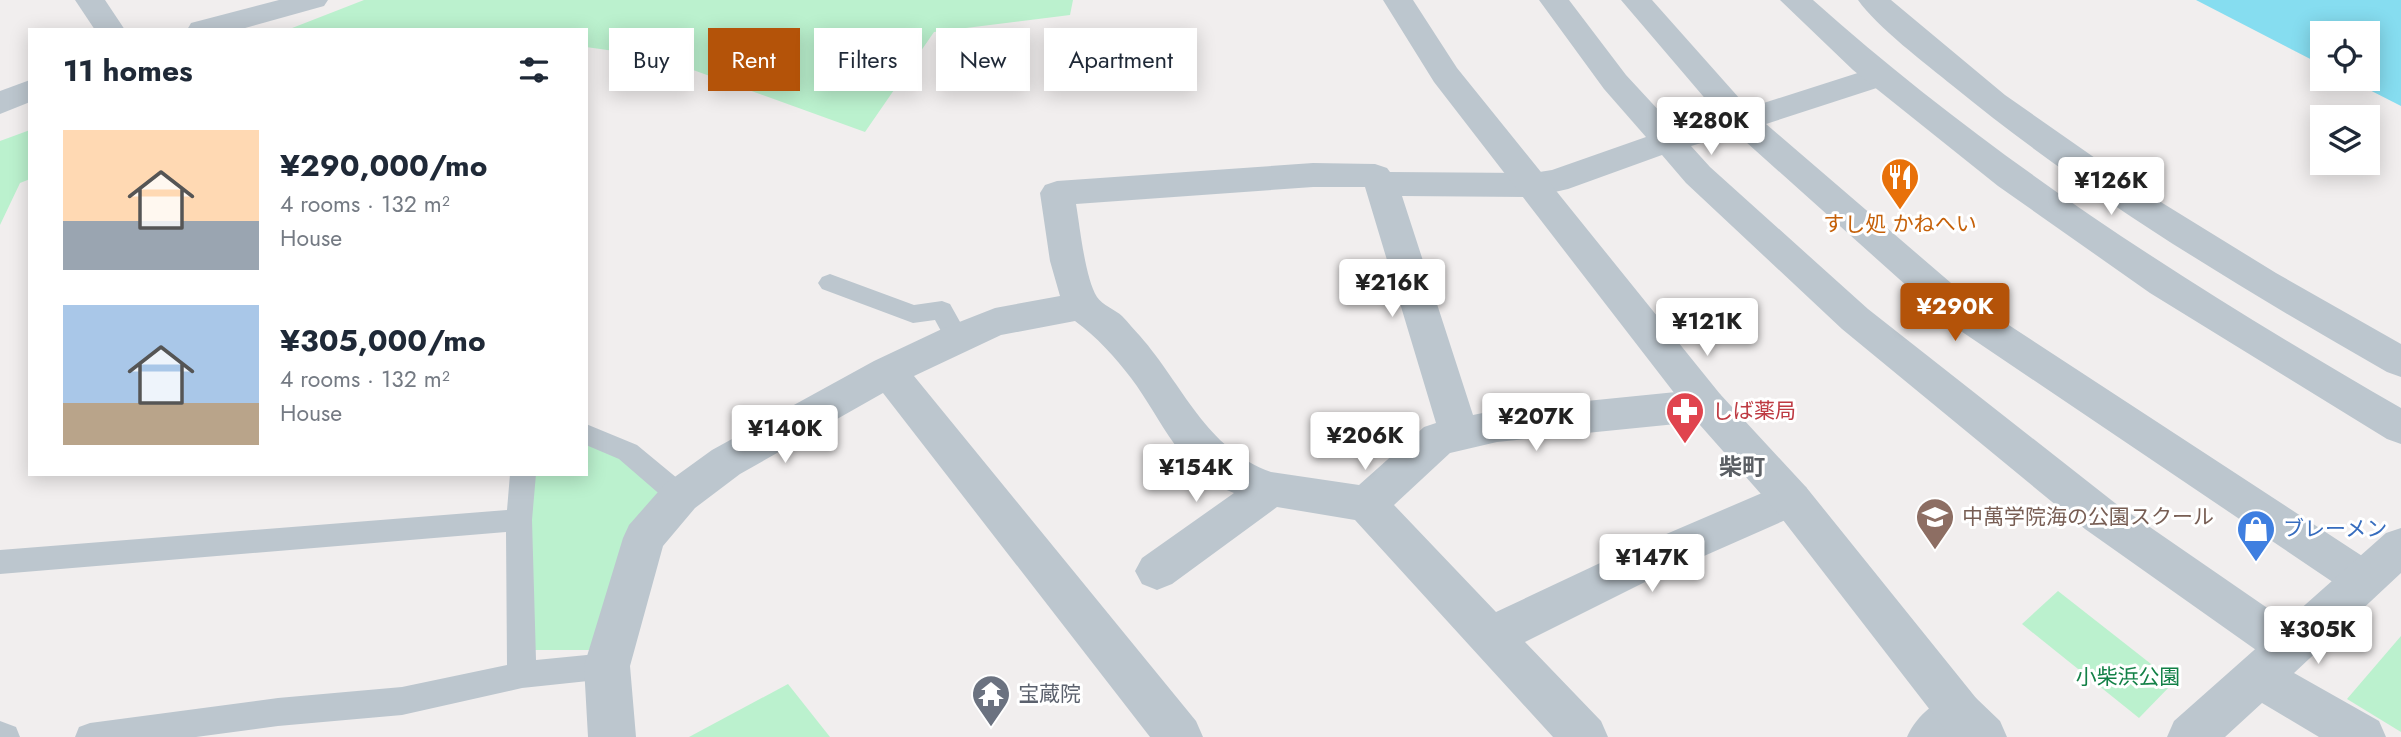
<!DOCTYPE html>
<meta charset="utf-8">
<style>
:root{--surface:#fff;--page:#f2f2f3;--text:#1f2937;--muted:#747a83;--accent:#b45309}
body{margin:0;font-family:Jost,"Noto Sans JP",sans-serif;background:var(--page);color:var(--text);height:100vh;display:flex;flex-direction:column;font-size:26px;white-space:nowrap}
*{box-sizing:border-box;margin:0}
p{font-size:23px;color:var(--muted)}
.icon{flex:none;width:38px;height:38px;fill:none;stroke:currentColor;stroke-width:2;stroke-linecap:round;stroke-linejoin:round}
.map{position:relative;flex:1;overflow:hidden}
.panel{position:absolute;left:28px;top:28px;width:560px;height:448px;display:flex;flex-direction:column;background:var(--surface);border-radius:0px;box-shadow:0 4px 18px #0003}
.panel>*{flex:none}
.top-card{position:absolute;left:609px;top:28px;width:665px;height:63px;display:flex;gap:14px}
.buttons{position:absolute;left:2310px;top:21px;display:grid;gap:14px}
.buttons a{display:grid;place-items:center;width:70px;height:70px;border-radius:0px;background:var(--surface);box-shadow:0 4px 18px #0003;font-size:35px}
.price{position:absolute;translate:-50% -60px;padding:0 16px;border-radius:7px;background:#fff;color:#222;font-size:23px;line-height:46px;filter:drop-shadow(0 2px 4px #0008)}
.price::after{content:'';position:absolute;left:50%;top:42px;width:21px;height:16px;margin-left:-10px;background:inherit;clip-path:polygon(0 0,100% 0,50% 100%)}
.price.active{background:var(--accent);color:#fff}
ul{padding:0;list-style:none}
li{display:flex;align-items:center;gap:21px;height:175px;padding:0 35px}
li span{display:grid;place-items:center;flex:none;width:196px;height:140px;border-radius:0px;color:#555}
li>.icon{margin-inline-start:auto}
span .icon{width:84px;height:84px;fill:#fffc;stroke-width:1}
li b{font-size:30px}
h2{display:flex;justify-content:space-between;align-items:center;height:84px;padding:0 35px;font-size:30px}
.chip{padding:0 24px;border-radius:0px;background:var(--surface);box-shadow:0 4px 18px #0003;font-size:24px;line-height:63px}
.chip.active{background:var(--accent);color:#fff}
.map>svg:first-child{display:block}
</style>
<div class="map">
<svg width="2401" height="737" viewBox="0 0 2401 737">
<rect width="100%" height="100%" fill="#f1eeee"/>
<g fill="#bbf1ce">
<path d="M364,0H1073L1070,15L934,32L865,132L657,57L586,47V30H287Z"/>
<path d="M30,130V179L20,183L0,225V141Z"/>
<path d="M586,443L610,450L662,493L592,650H530L531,474H586Z"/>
<path d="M2058,591L2174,682L2139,718L2022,624Z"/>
<path d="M2401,636V732L2347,699Z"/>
<path d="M788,684L830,737H689Z"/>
</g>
<path fill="#86ddf0" d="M2196,0H2401V106L2348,79H2368V33H2322V65Z"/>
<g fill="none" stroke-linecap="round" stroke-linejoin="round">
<g fill="#bcc6ce" fill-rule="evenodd">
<path d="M830,274L914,305L942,301L950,304L969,338L966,344L957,347L948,344L935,320L913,323L822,289L818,283L822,277Z"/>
<path d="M586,424L637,445L689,488L693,496L689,504L680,507L671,504L619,459L586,445Z"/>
<path d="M510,474H536L532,520L536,660L607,653L617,657L621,666L617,675L607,679L522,688L402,715L278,726L196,737H75L79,727L90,723L278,698L402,687L507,665L506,532L0,574V550L507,510Z"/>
<path d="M0,721L16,727L20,737H0Z"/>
</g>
<g fill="#bcc6ce" fill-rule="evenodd">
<path d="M75,0H105L125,30H95Z"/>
<path d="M279,0H328L324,6L238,30H187L191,23Z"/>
<path d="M1539,0H1569L1626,75L1675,128L1720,116L1621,0H1652L1748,108L1867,70L1878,67L1889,70L1894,77L1889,84L1766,124L1972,301L2379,567L2386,580L2379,593L2364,599L2349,593L1946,321L1736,133L1691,146L1710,167L1868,309L2115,503L2305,634L2312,648L2305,662L2289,668L2273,662L2085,529L1842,329L1686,183L1662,155L1568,189L1533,197L1402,196L1473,415L1497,410L1706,389L1720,394L1726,405L1720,416L1706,421L1497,442L1450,453L1394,505L1496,612L1615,556L1776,487L1791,482L1806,487L1812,499L1806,511L1645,582L1525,642L1601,721L1608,737H1553L1355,520L1277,507L1172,584L1157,590L1142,584L1135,571L1142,558L1234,493C1181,474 1162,419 1131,378C1115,357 1097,337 1075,321L1001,335L914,376L1196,721L1203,737H1150L883,393L740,474L695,508L663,546L630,666L636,737H588L584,666L623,538L629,525L665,484L712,450L874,361L944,328L995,308L1060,296L1050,261L1040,193L1045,185L1057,181L1313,163L1375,164L1387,168L1390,172L1533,173L1552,170L1646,137L1604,89ZM1313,187H1365L1436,423L1424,427L1359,485L1271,472C1206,449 1183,385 1140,336C1134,330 1129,323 1122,316C1116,310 1102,305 1097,297C1085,278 1080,227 1076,204Z"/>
<path d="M30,80V102L0,114V91Z"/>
<path d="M1960,691L1976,698L1983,713L1976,728L1966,737H1907C1917,714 1937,700 1960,691Z"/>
</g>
<g fill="#bcc6ce" fill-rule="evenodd">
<path d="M1383,0H1413L1457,68L1720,394L1806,487L1976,698L2000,721L2007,737H1951L1944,728L1776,511L1692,416L1434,82Z"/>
<path d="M1780,0H1813C1996,163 2190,286 2401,408V444L2387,439L2150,293L1998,186L1853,70Z"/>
<path d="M1858,0H1891L2005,95L2138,188L2276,273L2401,344V377L2387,372C2237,286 2087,196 1953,86C1926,64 1877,27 1858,0Z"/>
<path d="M2401,528V573L2294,673L2379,721L2386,737H2319L2262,703L2225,737H2167L2174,721L2386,533Z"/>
</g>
</g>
<defs>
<symbol id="restaurant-pin" viewBox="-11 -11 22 30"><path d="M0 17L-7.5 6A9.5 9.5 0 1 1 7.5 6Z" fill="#e8710a" stroke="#fff"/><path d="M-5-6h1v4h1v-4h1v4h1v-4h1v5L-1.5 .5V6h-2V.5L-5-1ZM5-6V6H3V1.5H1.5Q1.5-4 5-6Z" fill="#fff"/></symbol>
<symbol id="pharmacy-pin" viewBox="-11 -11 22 30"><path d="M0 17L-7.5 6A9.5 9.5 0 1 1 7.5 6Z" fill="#e0444e" stroke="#fff"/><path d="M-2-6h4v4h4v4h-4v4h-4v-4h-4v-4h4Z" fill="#fff"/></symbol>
<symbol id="school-pin" viewBox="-11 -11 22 30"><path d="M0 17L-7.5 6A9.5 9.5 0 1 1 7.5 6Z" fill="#8d6e63" stroke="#fff"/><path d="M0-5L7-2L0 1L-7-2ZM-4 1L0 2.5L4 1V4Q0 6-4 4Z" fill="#fff"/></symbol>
<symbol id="shop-pin" viewBox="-11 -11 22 30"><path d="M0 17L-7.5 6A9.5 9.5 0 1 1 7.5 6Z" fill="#3f7fe0" stroke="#fff"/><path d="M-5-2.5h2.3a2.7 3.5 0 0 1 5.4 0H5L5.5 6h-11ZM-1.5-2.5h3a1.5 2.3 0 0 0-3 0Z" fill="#fff"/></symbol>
<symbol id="temple-pin" viewBox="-11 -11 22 30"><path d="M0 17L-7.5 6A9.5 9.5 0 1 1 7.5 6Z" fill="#6b7280" stroke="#fff"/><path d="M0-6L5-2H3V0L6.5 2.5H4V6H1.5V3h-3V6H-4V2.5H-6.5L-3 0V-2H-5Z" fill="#fff"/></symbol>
</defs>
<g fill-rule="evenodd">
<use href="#restaurant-pin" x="1878" y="155" width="44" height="60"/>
<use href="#pharmacy-pin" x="1663" y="389" width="44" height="60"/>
<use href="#school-pin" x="1913" y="495" width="44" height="60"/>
<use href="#shop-pin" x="2234" y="507" width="44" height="60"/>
<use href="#temple-pin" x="969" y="672" width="44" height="60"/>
</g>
<g text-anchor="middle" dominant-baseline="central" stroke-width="6" stroke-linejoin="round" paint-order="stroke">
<g font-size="21" fill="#c56008" stroke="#fff">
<text x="1900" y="224">すし処 かねへい</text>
</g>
<g font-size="21" fill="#be3a42" stroke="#fff" text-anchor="start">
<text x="1712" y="411">しば薬局</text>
</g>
<g font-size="21" fill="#785e54" stroke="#fff" text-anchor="start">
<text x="1962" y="517">中萬学院海の公園スクール</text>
</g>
<g font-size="21" fill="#366cbe" stroke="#fff" text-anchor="start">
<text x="2283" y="529">ブレーメン</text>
</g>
<g font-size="21" fill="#138147" stroke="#fff">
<text x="2128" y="677">小柴浜公園</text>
</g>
<g font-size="21" fill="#5b616d" stroke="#fff" text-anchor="start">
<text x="1018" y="694">宝蔵院</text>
</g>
<g font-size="23" font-weight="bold" fill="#5b5f64" stroke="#fff">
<text x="1742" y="467">柴町</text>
</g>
</g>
</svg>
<div class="buttons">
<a><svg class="icon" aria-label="locate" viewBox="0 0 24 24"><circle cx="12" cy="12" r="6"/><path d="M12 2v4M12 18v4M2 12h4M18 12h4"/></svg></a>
<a><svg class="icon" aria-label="layers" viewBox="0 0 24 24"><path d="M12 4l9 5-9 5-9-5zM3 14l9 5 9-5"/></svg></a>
</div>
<b class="price" style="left:1711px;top:157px">¥280K</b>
<b class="price" style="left:2111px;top:217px">¥126K</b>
<b class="price" style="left:1392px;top:319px">¥216K</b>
<b class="price active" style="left:1955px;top:343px">¥290K</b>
<b class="price" style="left:1707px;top:358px">¥121K</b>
<b class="price" style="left:1536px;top:453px">¥207K</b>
<b class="price" style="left:785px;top:465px">¥140K</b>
<b class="price" style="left:1365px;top:472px">¥206K</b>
<b class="price" style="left:1196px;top:504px">¥154K</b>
<b class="price" style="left:1652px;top:594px">¥147K</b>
<b class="price" style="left:2318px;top:666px">¥305K</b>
<div class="top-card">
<a class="chip">Buy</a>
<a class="chip active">Rent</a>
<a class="chip">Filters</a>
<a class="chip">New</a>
<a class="chip">Apartment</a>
</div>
<section class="panel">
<h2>11 homes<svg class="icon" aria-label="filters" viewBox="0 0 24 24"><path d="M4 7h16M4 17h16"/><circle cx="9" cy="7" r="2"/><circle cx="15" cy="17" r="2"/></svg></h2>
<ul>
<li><span style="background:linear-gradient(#ffd9b3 65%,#9aa5b1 0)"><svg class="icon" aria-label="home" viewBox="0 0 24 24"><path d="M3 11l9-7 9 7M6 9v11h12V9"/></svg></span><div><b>¥290,000/mo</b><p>4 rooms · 132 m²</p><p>House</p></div></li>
<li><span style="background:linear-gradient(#a9c7e8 70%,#b9a48a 0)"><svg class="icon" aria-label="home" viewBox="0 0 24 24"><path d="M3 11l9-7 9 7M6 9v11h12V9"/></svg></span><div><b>¥305,000/mo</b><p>4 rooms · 132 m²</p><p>House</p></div></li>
</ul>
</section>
</div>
